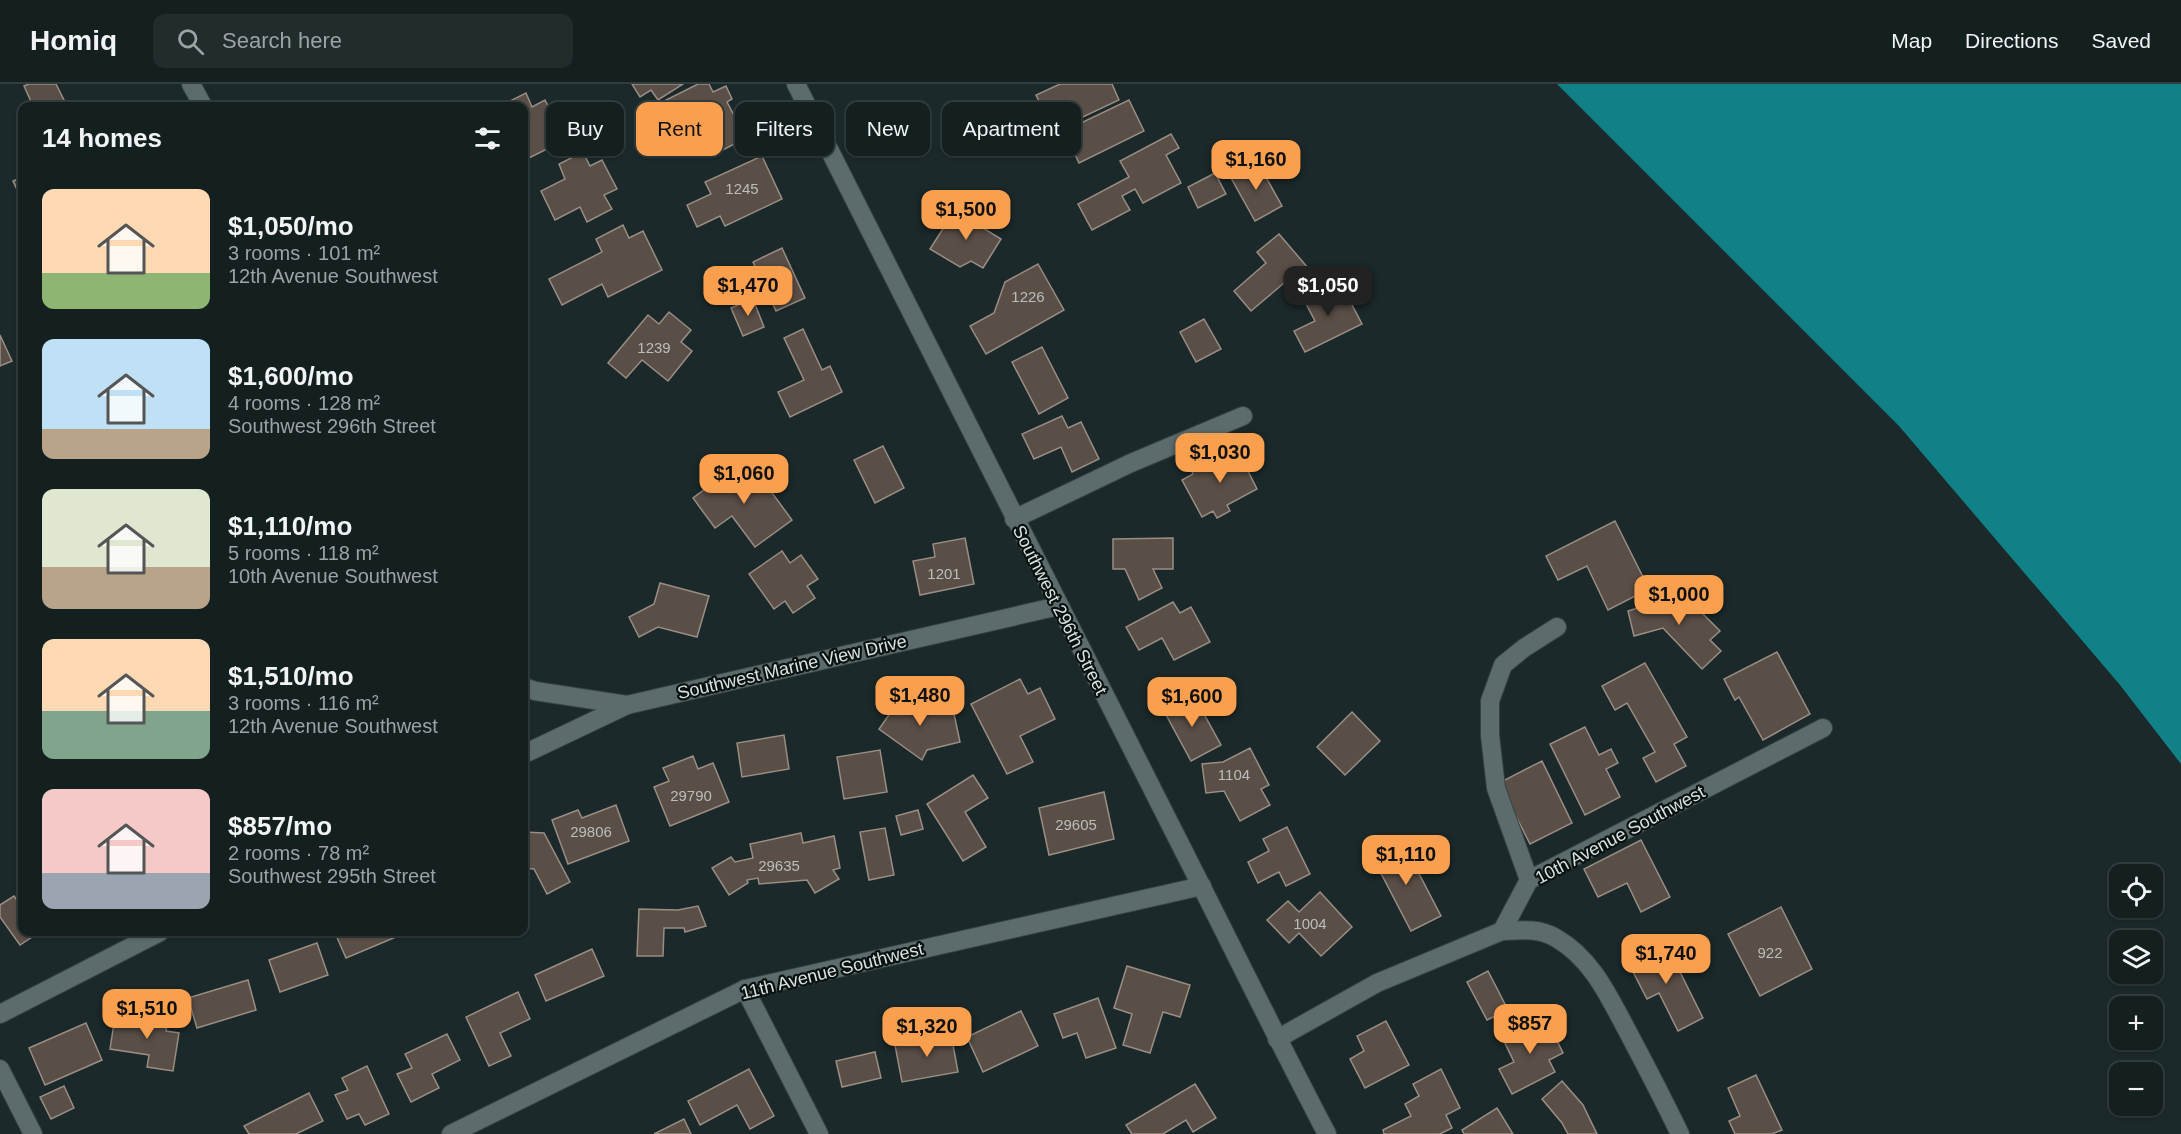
<!DOCTYPE html>
<meta charset="utf-8">
<style>
:root{--surface:#141f20;--page:#212c2d;--text:#f1f3f6;--muted:#9da2a5;--line:#333d3e;--accent:#fa9f4e}
body{margin:0;font-family:Helvetica,sans-serif;background:var(--page);color:var(--text);height:100vh;display:flex;flex-direction:column;font-size:22px;white-space:nowrap}
*{box-sizing:border-box;margin:0}
p{font-size:20px;color:var(--muted)}
.icon{flex:none;width:33px;height:33px;fill:none;stroke:currentColor;stroke-width:2;stroke-linecap:round;stroke-linejoin:round}
.map{position:relative;flex:1;overflow:hidden}
.details{position:absolute;left:18px;top:18px;width:510px;height:834px;display:flex;flex-direction:column;background:var(--surface);border-radius:12px;box-shadow:0 2px 4px #0004,0 0 0 2px var(--line)}
.details>*{flex:none}
.top-card{position:absolute;left:546px;top:18px;width:570px;height:54px;display:flex;gap:12px}
.buttons{position:absolute;left:2109px;top:780px;display:grid;gap:12px}
.buttons a{display:grid;place-items:center;width:54px;height:54px;border-radius:12px;background:var(--surface);box-shadow:0 2px 4px #0004,0 0 0 2px var(--line);font-size:30px}
.price{position:absolute;translate:-50% -51px;padding:0 14px;border-radius:12px;background:var(--accent);color:#111;font-size:20px;line-height:39px;filter:drop-shadow(0 2px 3px #0008)}
.price::after{content:'';position:absolute;left:50%;top:36px;width:18px;height:14px;margin-left:-9px;background:inherit;clip-path:polygon(0 0,100% 0,50% 100%)}
.price.selected{background:#222;color:#fff}
ul{padding:0;list-style:none}
li{display:flex;align-items:center;gap:18px;height:150px;padding:0 24px}
li span{display:grid;place-items:center;flex:none;width:168px;height:120px;border-radius:12px;color:#555}
li>.icon{margin-inline-start:auto}
span .icon{width:72px;height:72px;fill:#fffc;stroke-width:1}
li b{font-size:26px}
h2{display:flex;justify-content:space-between;align-items:center;height:72px;padding:0 24px;font-size:26px}
.pill{padding:0 21px;border-radius:12px;background:var(--surface);box-shadow:0 2px 4px #0004,0 0 0 2px var(--line);font-size:21px;line-height:54px}
.pill.selected{background:var(--accent);color:#111}
header{display:flex;align-items:center;gap:36px;box-sizing:border-box;height:84px;padding:0 30px;background:var(--surface);border-bottom:2px solid var(--line)}
header strong{font-size:28px}
nav{display:flex;gap:33px;margin-inline-start:auto;font-size:21px}
.search{width:420px;height:54px;background:var(--page);display:flex;align-items:center;gap:15px;box-sizing:border-box;padding:0 21px;border-radius:12px;color:var(--muted);font-size:22px}
.map>svg:first-child{display:block}
</style>
<header>
<strong>Homiq</strong>
<div class="search"><svg class="icon" aria-label="search" viewBox="0 0 24 24"><circle cx="10" cy="10" r="6"/><path d="M15 15l6 6"/></svg>Search here</div>
<nav><a>Map</a><a>Directions</a><a>Saved</a></nav>
</header>
<div class="map">
<svg width="2181" height="1050" viewBox="0 0 2181 1050">
<rect width="100%" height="100%" fill="#1b292a"/>
<path fill="#108287" d="M1557,0H2181V680L2120,601L1899,342Z"/>
<g fill="#5a4f47" stroke="#998d84" stroke-width="1.5">
<path d="M29,0H56L67,22H45L43,19L33,22L24,2Z"/>
<path d="M632,0H683L658,16L651,6L640,13Z"/>
<path d="M698,0H709L713,8L726,2L732,15L727,18L746,54L717,69L698,32L668,46L656,21Z"/>
<path d="M1060,0H1112L1119,16L1053,47L1036,11Z"/>
<path d="M526,9L532,23L545,16L565,56L527,75L524,69V22H500Z"/>
<path d="M1129,16L1144,47L1079,79L1064,47Z"/>
<path d="M1171,50L1179,64L1166,71L1181,99L1143,119L1135,105L1122,112L1130,126L1092,146L1078,120L1129,93L1120,77Z"/>
<path d="M583,68L590,82L602,76L617,105L604,111L612,125L587,138L580,123L555,136L541,107L565,95L559,80Z"/>
<path d="M762,72L782,115L725,142L720,132L697,143L687,121L711,110L705,98Z"/>
<path d="M1257,77L1282,122L1255,137L1230,92Z"/>
<path d="M1215,89L1226,110L1198,124L1188,103Z"/>
<path d="M22,93V116L13,97Z"/>
<path d="M972,124L984,132L978,141L1001,155L983,184L971,177L960,183L930,165L953,129L964,136Z"/>
<path d="M623,141L629,154L643,147L662,186L608,213L602,200L562,221L549,195L602,168L596,155Z"/>
<path d="M1279,150L1314,191L1292,209L1284,199L1251,227L1234,207L1266,179L1257,168Z"/>
<path d="M782,164L805,214L776,227L753,178Z"/>
<path d="M1038,180L1064,226L986,270L970,242L994,229L1005,198Z"/>
<path d="M1340,198L1362,240L1305,268L1294,247L1315,237L1304,216Z"/>
<path d="M753,215L764,243L743,252L731,224Z"/>
<path d="M669,228L691,246L681,258L692,267L668,297L642,276L626,294L608,279L648,231L659,240Z"/>
<path d="M1204,235L1221,265L1196,278L1180,248Z"/>
<path d="M803,245L822,286L830,282L842,308L790,333L778,308L804,296L784,254Z"/>
<path d="M0,251L12,277L0,282Z"/>
<path d="M1042,263L1068,314L1039,330L1012,278Z"/>
<path d="M1062,332L1068,344L1081,338L1099,375L1072,388L1061,363L1034,375L1022,350Z"/>
<path d="M883,362L904,404L875,419L854,376Z"/>
<path d="M1248,368L1256,383L1248,387L1257,405L1227,421L1230,427L1217,434L1213,427L1202,433L1182,396L1193,390L1190,382L1208,373L1212,381L1223,375L1225,380Z"/>
<path d="M736,382L745,395L756,387L792,436L755,463L732,432L715,444L693,414Z"/>
<path d="M1615,437L1649,505L1608,526L1587,482L1558,496L1546,472Z"/>
<path d="M965,454L974,500L920,511L913,477L935,473L933,460Z"/>
<path d="M1173,454V485H1153L1162,504L1139,516L1125,485H1113V455Z"/>
<path d="M782,467L790,479L801,471L818,495L807,502L815,514L793,529L785,517L774,525L749,490Z"/>
<path d="M660,499L709,512L697,553L658,543L639,553L629,533L654,520Z"/>
<path d="M1683,510L1720,547L1710,556L1721,567L1702,585L1663,544L1634,552L1628,527Z"/>
<path d="M1173,518L1180,529L1191,523L1210,558L1174,576L1162,554L1139,566L1126,543Z"/>
<path d="M1777,568L1810,630L1763,656L1739,613L1735,616L1724,595Z"/>
<path d="M1645,579L1687,653L1674,660L1686,682L1656,698L1643,674L1655,668L1627,619L1615,626L1602,602Z"/>
<path d="M1020,595L1028,610L1040,604L1055,635L1020,652L1033,678L1007,690L971,620Z"/>
<path d="M905,608L930,627L953,625L960,658L927,666L922,676L879,645Z"/>
<path d="M1194,612L1221,661L1191,677L1164,627Z"/>
<path d="M1352,628L1380,657L1345,691L1317,663Z"/>
<path d="M1585,643L1599,671L1611,665L1618,679L1606,685L1620,713L1585,731L1550,660Z"/>
<path d="M784,651L789,685L742,693L737,659Z"/>
<path d="M1250,664L1269,701L1261,705L1270,721L1240,737L1224,707L1206,709L1202,680L1223,678Z"/>
<path d="M880,666L887,708L844,715L837,673Z"/>
<path d="M693,672L698,685L713,679L729,718L670,742L654,703L669,697L663,684Z"/>
<path d="M1542,677L1572,739L1530,760L1499,699Z"/>
<path d="M973,691L988,714L965,728L986,763L963,777L927,720Z"/>
<path d="M1104,708L1114,755L1049,771L1039,724Z"/>
<path d="M616,721L629,757L568,780L552,736L578,726L582,734Z"/>
<path d="M918,726L923,745L901,751L896,732Z"/>
<path d="M1287,743L1310,790L1286,802L1279,788L1258,799L1248,778L1269,767L1263,755Z"/>
<path d="M885,744L894,791L869,796L860,748Z"/>
<path d="M524,748L544,749L570,798L547,810L534,785L524,784Z"/>
<path d="M801,749L803,759L834,752L840,784L833,786L839,795L815,809L807,796L759,800L758,794L747,796L748,799L729,811L712,784L731,773L735,778L753,774L750,760Z"/>
<path d="M1641,756L1670,813L1641,828L1627,799L1598,813L1584,785Z"/>
<path d="M1402,757L1441,832L1411,847L1372,772Z"/>
<path d="M1320,808L1352,843L1321,872L1299,849L1289,859L1267,836L1288,817L1299,828Z"/>
<path d="M14,812L18,818L22,815V848L38,849L20,861L0,833V821Z"/>
<path d="M698,822L706,842L685,848L684,844H664L663,872H637L639,825L678,826Z"/>
<path d="M1781,823L1812,885L1760,912L1728,850Z"/>
<path d="M338,848H402L403,850L346,874L335,849Z"/>
<path d="M317,859L328,891L280,908L269,876Z"/>
<path d="M1666,860L1703,934L1678,947L1659,909L1647,915L1628,878Z"/>
<path d="M592,865L604,892L546,917L535,891Z"/>
<path d="M1127,882L1190,901L1180,933L1163,928L1150,969L1123,961L1132,930L1114,924Z"/>
<path d="M1488,887L1508,926L1487,936L1467,898Z"/>
<path d="M248,896L256,926L197,944L188,914Z"/>
<path d="M518,908L530,935L500,949L511,972L489,982L466,933Z"/>
<path d="M1098,914L1116,964L1086,974L1077,949L1063,954L1054,930Z"/>
<path d="M1021,927L1038,962L983,988L967,953Z"/>
<path d="M128,929L168,934L166,947L179,949L173,987L147,983L149,971L110,965L114,939L126,941Z"/>
<path d="M1545,932L1563,969L1549,976L1555,988L1512,1010L1499,985L1514,978L1502,953Z"/>
<path d="M1386,937L1409,981L1365,1004L1350,975L1364,967L1357,952Z"/>
<path d="M86,939L102,976L45,1001L29,964Z"/>
<path d="M447,950L460,976L432,990L439,1004L411,1018L397,990L412,984L405,970Z"/>
<path d="M951,950L958,988L902,998L895,961Z"/>
<path d="M875,968L881,994L842,1003L836,977Z"/>
<path d="M367,982L389,1030L365,1041L359,1030L347,1035L335,1011L348,1006L342,994Z"/>
<path d="M749,985L774,1032L750,1045L737,1021L700,1041L688,1017Z"/>
<path d="M1441,985L1460,1024L1446,1031L1452,1044L1440,1050H1384L1383,1046L1411,1032L1405,1020L1419,1012L1413,1000Z"/>
<path d="M1756,991L1782,1046L1772,1050H1735L1729,1037L1740,1032L1728,1004Z"/>
<path d="M1562,997L1583,1021L1597,1050H1568L1562,1039L1542,1015Z"/>
<path d="M1195,1000L1216,1034L1193,1048L1186,1036L1163,1050H1132L1126,1041Z"/>
<path d="M64,1002L74,1024L51,1035L40,1013Z"/>
<path d="M309,1009L323,1037L296,1050H249L244,1042Z"/>
<path d="M1497,1024L1513,1050H1464L1462,1046Z"/>
<path d="M684,1035L691,1050H654Z"/>
</g>
<g fill="none" stroke-linecap="round" stroke-linejoin="round">
<defs>
<g id="minor">
<path d="M191,0L203,22"/>
<path d="M796,0C920,249 1046,497 1172,744C1224,846 1274,949 1327,1050"/>
<path d="M1014,435L1131,379L1243,332"/>
<path d="M524,603L535,607L627,621L1059,522"/>
<path d="M524,670L627,621"/>
<path d="M1529,796L1496,704L1490,651V617L1503,581L1524,564L1557,543"/>
<path d="M1502,847C1521,846 1539,844 1556,854C1593,875 1610,915 1630,952C1647,984 1664,1017 1680,1050"/>
<path d="M745,905L819,1050"/>
<path d="M0,930L160,848"/>
<path d="M1277,955L1377,899L1502,847L1529,796L1823,644"/>
<path d="M0,985L33,1050"/>
<path d="M451,1050L745,905L1202,802"/>
</g>
</defs>
<use href="#minor" stroke="#384444" stroke-width="20"/>
<use href="#minor" stroke="#5c6c6d" stroke-width="18"/>
</g>
<g text-anchor="middle" dominant-baseline="central" stroke-width="4.5" stroke-linejoin="round" paint-order="stroke">
<g font-size="15" fill="#b9bdbb">
<text x="742" y="104">1245</text>
<text x="1028" y="212">1226</text>
<text x="654" y="263">1239</text>
<text x="944" y="489">1201</text>
<text x="1234" y="690">1104</text>
<text x="691" y="711">29790</text>
<text x="1076" y="740">29605</text>
<text x="591" y="747">29806</text>
<text x="779" y="781">29635</text>
<text x="1310" y="839">1004</text>
<text x="1770" y="868">922</text>
</g>
<g font-size="18" fill="#d9e2e2" stroke="#0a1111">
<text transform="translate(1060 526) rotate(63)">Southwest 296th Street</text>
<text transform="translate(792 583) rotate(-13)">Southwest Marine View Drive</text>
<text transform="translate(1620 751) rotate(-28)">10th Avenue Southwest</text>
<text transform="translate(832 887) rotate(-14)">11th Avenue Southwest</text>
</g>
</g>
</svg>
<div class="buttons">
<a><svg class="icon" aria-label="locate" viewBox="0 0 24 24"><circle cx="12" cy="12" r="6"/><path d="M12 2v4M12 18v4M2 12h4M18 12h4"/></svg></a>
<a><svg class="icon" aria-label="layers" viewBox="0 0 24 24"><path d="M12 4l9 5-9 5-9-5zM3 14l9 5 9-5"/></svg></a>
<a>+</a>
<a>−</a>
</div>
<b class="price" style="left:1256px;top:107px">$1,160</b>
<b class="price" style="left:966px;top:157px">$1,500</b>
<b class="price" style="left:748px;top:233px">$1,470</b>
<b class="price selected" style="left:1328px;top:233px">$1,050</b>
<b class="price" style="left:1220px;top:400px">$1,030</b>
<b class="price" style="left:744px;top:421px">$1,060</b>
<b class="price" style="left:1679px;top:542px">$1,000</b>
<b class="price" style="left:920px;top:643px">$1,480</b>
<b class="price" style="left:1192px;top:644px">$1,600</b>
<b class="price" style="left:1406px;top:802px">$1,110</b>
<b class="price" style="left:1666px;top:901px">$1,740</b>
<b class="price" style="left:147px;top:956px">$1,510</b>
<b class="price" style="left:1530px;top:971px">$857</b>
<b class="price" style="left:927px;top:974px">$1,320</b>
<div class="top-card">
<a class="pill">Buy</a>
<a class="pill selected">Rent</a>
<a class="pill">Filters</a>
<a class="pill">New</a>
<a class="pill">Apartment</a>
</div>
<section class="details">
<h2>14 homes<svg class="icon" aria-label="filters" viewBox="0 0 24 24"><path d="M4 7h16M4 17h16"/><circle cx="9" cy="7" r="2"/><circle cx="15" cy="17" r="2"/></svg></h2>
<ul>
<li><span style="background:linear-gradient(#ffd9b3 70%,#8fb573 0)"><svg class="icon" aria-label="home" viewBox="0 0 24 24"><path d="M3 11l9-7 9 7M6 9v11h12V9"/></svg></span><div><b>$1,050/mo</b><p>3 rooms · 101 m²</p><p>12th Avenue Southwest</p></div></li>
<li><span style="background:linear-gradient(#bfe0f5 75%,#b9a48a 0)"><svg class="icon" aria-label="home" viewBox="0 0 24 24"><path d="M3 11l9-7 9 7M6 9v11h12V9"/></svg></span><div><b>$1,600/mo</b><p>4 rooms · 128 m²</p><p>Southwest 296th Street</p></div></li>
<li><span style="background:linear-gradient(#dfe7d0 65%,#b9a48a 0)"><svg class="icon" aria-label="home" viewBox="0 0 24 24"><path d="M3 11l9-7 9 7M6 9v11h12V9"/></svg></span><div><b>$1,110/mo</b><p>5 rooms · 118 m²</p><p>10th Avenue Southwest</p></div></li>
<li><span style="background:linear-gradient(#ffd9b3 60%,#7fa58c 0)"><svg class="icon" aria-label="home" viewBox="0 0 24 24"><path d="M3 11l9-7 9 7M6 9v11h12V9"/></svg></span><div><b>$1,510/mo</b><p>3 rooms · 116 m²</p><p>12th Avenue Southwest</p></div></li>
<li><span style="background:linear-gradient(#f6c9c9 70%,#9aa5b1 0)"><svg class="icon" aria-label="home" viewBox="0 0 24 24"><path d="M3 11l9-7 9 7M6 9v11h12V9"/></svg></span><div><b>$857/mo</b><p>2 rooms · 78 m²</p><p>Southwest 295th Street</p></div></li>
</ul>
</section>
</div>
